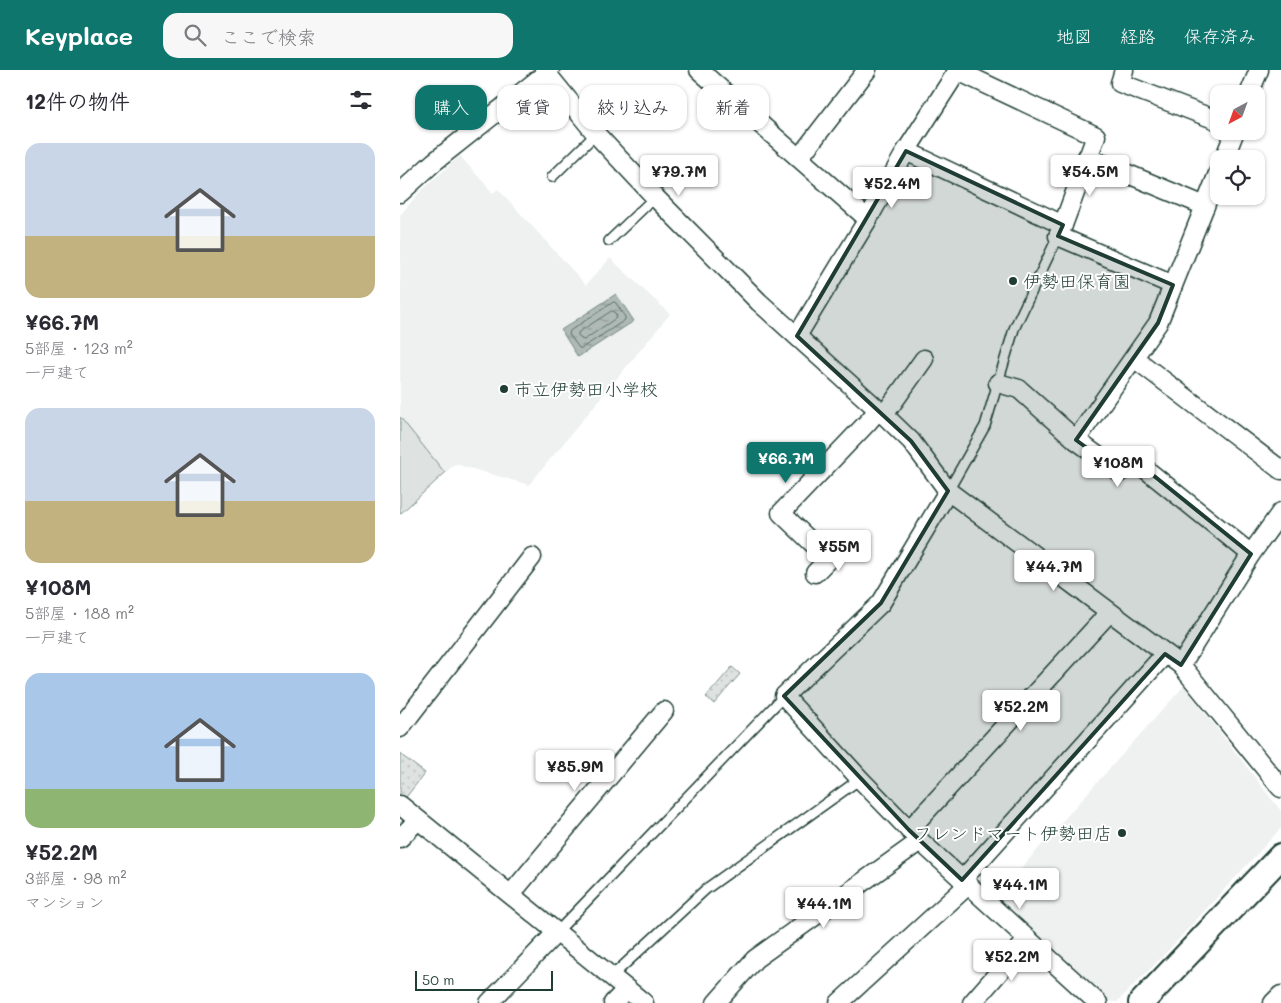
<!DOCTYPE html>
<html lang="ja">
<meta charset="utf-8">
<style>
:root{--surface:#fff;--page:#f7f7f7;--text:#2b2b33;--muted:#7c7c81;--accent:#0f766e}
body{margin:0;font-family:Mali,"Klee One",sans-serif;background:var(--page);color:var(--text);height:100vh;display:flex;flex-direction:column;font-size:19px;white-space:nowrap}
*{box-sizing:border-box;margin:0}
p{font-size:16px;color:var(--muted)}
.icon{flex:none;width:28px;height:28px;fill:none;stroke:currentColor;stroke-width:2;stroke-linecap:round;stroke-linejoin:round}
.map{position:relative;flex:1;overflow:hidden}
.details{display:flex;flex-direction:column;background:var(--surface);width:400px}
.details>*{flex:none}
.top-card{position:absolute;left:15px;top:15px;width:475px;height:45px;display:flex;gap:10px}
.needle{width:32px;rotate:221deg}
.buttons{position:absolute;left:810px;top:15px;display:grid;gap:10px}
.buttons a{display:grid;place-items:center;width:55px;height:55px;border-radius:10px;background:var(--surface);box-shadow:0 1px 4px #0004;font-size:25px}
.scale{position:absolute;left:15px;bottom:12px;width:138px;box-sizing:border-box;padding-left:5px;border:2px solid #1f3d34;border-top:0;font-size:14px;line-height:18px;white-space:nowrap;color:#1f3d34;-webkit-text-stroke:4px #fff;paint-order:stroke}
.price{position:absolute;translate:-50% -42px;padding:0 11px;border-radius:5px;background:#fff;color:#222;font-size:16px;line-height:32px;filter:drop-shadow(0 1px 2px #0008)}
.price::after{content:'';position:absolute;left:50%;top:30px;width:15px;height:11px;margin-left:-8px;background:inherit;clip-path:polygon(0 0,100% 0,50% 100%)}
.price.current{background:var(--accent);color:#fff}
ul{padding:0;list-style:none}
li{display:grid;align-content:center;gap:10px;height:265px;padding:0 25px}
li span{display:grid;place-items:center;height:155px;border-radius:15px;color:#555}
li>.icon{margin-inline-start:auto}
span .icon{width:90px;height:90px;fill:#fffc;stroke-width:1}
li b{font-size:21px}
h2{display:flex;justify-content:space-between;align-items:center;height:60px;padding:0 25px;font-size:21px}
.chip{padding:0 18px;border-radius:15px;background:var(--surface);box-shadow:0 1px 4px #0004;font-size:18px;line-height:45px}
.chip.current{background:var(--accent);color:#fff}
header{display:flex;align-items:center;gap:30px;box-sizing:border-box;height:70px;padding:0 25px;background:var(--accent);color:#fff}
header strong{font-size:24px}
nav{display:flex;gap:28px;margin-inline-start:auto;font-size:18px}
.search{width:350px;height:45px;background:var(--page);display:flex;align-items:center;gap:12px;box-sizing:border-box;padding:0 18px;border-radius:15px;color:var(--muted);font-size:19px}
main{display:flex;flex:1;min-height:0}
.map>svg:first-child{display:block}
</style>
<header>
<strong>Keyplace</strong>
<div class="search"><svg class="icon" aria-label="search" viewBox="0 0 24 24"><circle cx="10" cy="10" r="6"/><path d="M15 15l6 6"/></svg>ここで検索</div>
<nav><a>地図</a><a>経路</a><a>保存済み</a></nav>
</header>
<main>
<section class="details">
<h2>12件の物件<svg class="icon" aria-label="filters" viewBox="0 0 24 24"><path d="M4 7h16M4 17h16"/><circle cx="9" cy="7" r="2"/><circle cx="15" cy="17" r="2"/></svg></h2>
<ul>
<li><span style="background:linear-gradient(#c9d6e8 60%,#c2b280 0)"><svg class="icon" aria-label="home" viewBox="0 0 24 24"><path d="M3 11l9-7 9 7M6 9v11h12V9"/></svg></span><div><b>¥66.7M</b><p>5部屋 · 123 m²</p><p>一戸建て</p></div></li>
<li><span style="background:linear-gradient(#c9d6e8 60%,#c2b280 0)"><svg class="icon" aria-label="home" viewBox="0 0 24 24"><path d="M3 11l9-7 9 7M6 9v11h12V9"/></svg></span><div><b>¥108M</b><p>5部屋 · 188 m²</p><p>一戸建て</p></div></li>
<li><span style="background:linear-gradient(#a9c7e8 75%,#8fb573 0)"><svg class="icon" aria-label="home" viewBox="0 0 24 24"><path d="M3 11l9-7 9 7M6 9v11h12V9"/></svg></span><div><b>¥52.2M</b><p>3部屋 · 98 m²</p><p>マンション</p></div></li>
</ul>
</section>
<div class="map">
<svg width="881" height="933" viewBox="0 0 881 933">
<defs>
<pattern id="grass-dots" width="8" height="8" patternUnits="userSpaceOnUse" patternTransform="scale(1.25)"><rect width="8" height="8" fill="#dee3e2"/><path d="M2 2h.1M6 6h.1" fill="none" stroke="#bec4c2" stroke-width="1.8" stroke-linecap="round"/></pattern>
<pattern id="water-ripples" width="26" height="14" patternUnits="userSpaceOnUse" patternTransform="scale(1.25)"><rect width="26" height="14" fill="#afbab7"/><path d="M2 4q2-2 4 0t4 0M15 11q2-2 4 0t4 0" fill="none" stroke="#8e9896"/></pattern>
</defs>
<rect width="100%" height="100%" fill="#fff"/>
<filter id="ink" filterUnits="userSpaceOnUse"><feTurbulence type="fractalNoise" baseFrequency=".02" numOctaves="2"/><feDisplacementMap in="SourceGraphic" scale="10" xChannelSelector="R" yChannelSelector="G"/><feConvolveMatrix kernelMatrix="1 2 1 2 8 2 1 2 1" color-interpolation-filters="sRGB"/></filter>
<g filter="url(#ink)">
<g fill="#eef1f0">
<path d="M60,86L93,123L98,119L186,215L210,188L270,244L129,415L55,394L0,444V145L20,122Z"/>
<path d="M784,616L881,741V758L762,887L717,932L706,931L594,829L683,728Z"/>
</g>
<g fill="url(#grass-dots)" stroke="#7e908b">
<path d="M332,597L340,604L314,634L306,627Z"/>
<path d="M0,684L25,703L3,731L0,728Z"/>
</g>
<path fill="#dee3e2" stroke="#7e908b" d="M0,347L45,403L0,444Z"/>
<path fill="url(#water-ripples)" stroke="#758883" d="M216,224L234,251L178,287L161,260Z"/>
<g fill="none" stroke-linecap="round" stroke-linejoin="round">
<g stroke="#596f68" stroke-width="1">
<path d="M214,232L216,233L225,247V250L182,278H179L169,264L170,261Z"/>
<path d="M212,241L214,242L217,246L216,248L184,270L181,269L178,265V263Z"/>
</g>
<defs>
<g id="lane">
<path d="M152,107L196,64"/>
<path d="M209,171L255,127"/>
<path d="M548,421L585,356L614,259L658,166"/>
<path d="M157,862L384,626"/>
<path d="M212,906L306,819L460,709"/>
</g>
<g id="street">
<path d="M144,0L196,64L255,127L359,232L484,345L511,371L548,421L781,595L881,718"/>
<path d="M299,0L468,149"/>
<path d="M724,0L720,13L819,51"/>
<path d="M849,24L859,0"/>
<path d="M506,81L663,155L696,66L558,1"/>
<path d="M687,87L805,136"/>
<path d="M399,88L467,0"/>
<path d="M824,89L835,61"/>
<path d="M0,123L34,92L150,0"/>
<path d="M663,155L658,166L773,215"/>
<path d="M397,266L468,149L506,81L558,0"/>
<path d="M734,288L881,400"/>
<path d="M598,313L619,319L676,370L720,402L733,389L851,484"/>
<path d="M484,345L524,289"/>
<path d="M676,370L758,253L819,101"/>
<path d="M548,421L481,533L384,626L460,709L520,771L698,933"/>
<path d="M429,489L381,443L468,352L478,340"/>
<path d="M415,503L440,477"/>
<path d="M781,595L851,484L881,442"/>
<path d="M0,658L132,487"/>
<path d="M0,735L244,933"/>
<path d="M509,760L709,543"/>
<path d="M0,768L18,750"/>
<path d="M562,810L765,584"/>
<path d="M111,824L264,641"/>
<path d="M89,933L157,862"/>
<path d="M213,933L227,919"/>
<path d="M316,933L355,889L520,771"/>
<path d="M439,933L568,815"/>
<path d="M572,933L628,869"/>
<path d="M873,933L881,925"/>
</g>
<path id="secondary" d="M741,933L881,786"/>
</defs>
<use href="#lane" stroke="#1f3d34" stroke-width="12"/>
<use href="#street" stroke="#1f3d34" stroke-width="21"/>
<use href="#secondary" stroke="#1f3d34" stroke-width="28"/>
<use href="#lane" stroke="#fff" stroke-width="9"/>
<use href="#street" stroke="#fff" stroke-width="18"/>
<use href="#secondary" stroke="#fff" stroke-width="24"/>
</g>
</g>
<path fill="#1f3d34" fill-opacity="0.2" stroke="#1f3d34" stroke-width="4" stroke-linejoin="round" d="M506,81L663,155L658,166L773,215L758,253L676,370L720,402L733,389L851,484L781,595L765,584L562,810L509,760L384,626L481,533L548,421L511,371L397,266Z"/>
<g fill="#1f3d34" stroke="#fff" stroke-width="2">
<circle cx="613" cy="211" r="5"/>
<circle cx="104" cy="319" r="5"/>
<circle cx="722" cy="763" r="5"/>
</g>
<g text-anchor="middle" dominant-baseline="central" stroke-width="4" stroke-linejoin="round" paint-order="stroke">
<g font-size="18" fill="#1f3d34" stroke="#fff" text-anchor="start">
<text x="623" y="211">伊勢田保育園</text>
<text x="114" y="319">市立伊勢田小学校</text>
<text x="712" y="763" text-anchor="end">フレンドマート伊勢田店</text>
</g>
</g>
</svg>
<div class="buttons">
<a><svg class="needle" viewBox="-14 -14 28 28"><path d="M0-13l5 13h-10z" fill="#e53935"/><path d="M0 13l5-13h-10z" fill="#7c7c81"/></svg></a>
<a><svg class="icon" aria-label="locate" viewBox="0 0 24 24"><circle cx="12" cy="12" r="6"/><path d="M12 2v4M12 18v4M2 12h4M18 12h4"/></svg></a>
</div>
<div class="scale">50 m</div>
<b class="price" style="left:279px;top:127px">¥79.7M</b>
<b class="price" style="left:690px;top:127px">¥54.5M</b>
<b class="price" style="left:492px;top:139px">¥52.4M</b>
<b class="price current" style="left:386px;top:414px">¥66.7M</b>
<b class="price" style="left:718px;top:418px">¥108M</b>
<b class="price" style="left:439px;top:502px">¥55M</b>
<b class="price" style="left:654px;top:522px">¥44.7M</b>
<b class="price" style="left:621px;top:662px">¥52.2M</b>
<b class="price" style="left:175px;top:722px">¥85.9M</b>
<b class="price" style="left:620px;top:840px">¥44.1M</b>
<b class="price" style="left:424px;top:859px">¥44.1M</b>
<b class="price" style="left:612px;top:912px">¥52.2M</b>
<div class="top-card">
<a class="chip current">購入</a>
<a class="chip">賃貸</a>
<a class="chip">絞り込み</a>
<a class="chip">新着</a>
</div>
</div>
</main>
